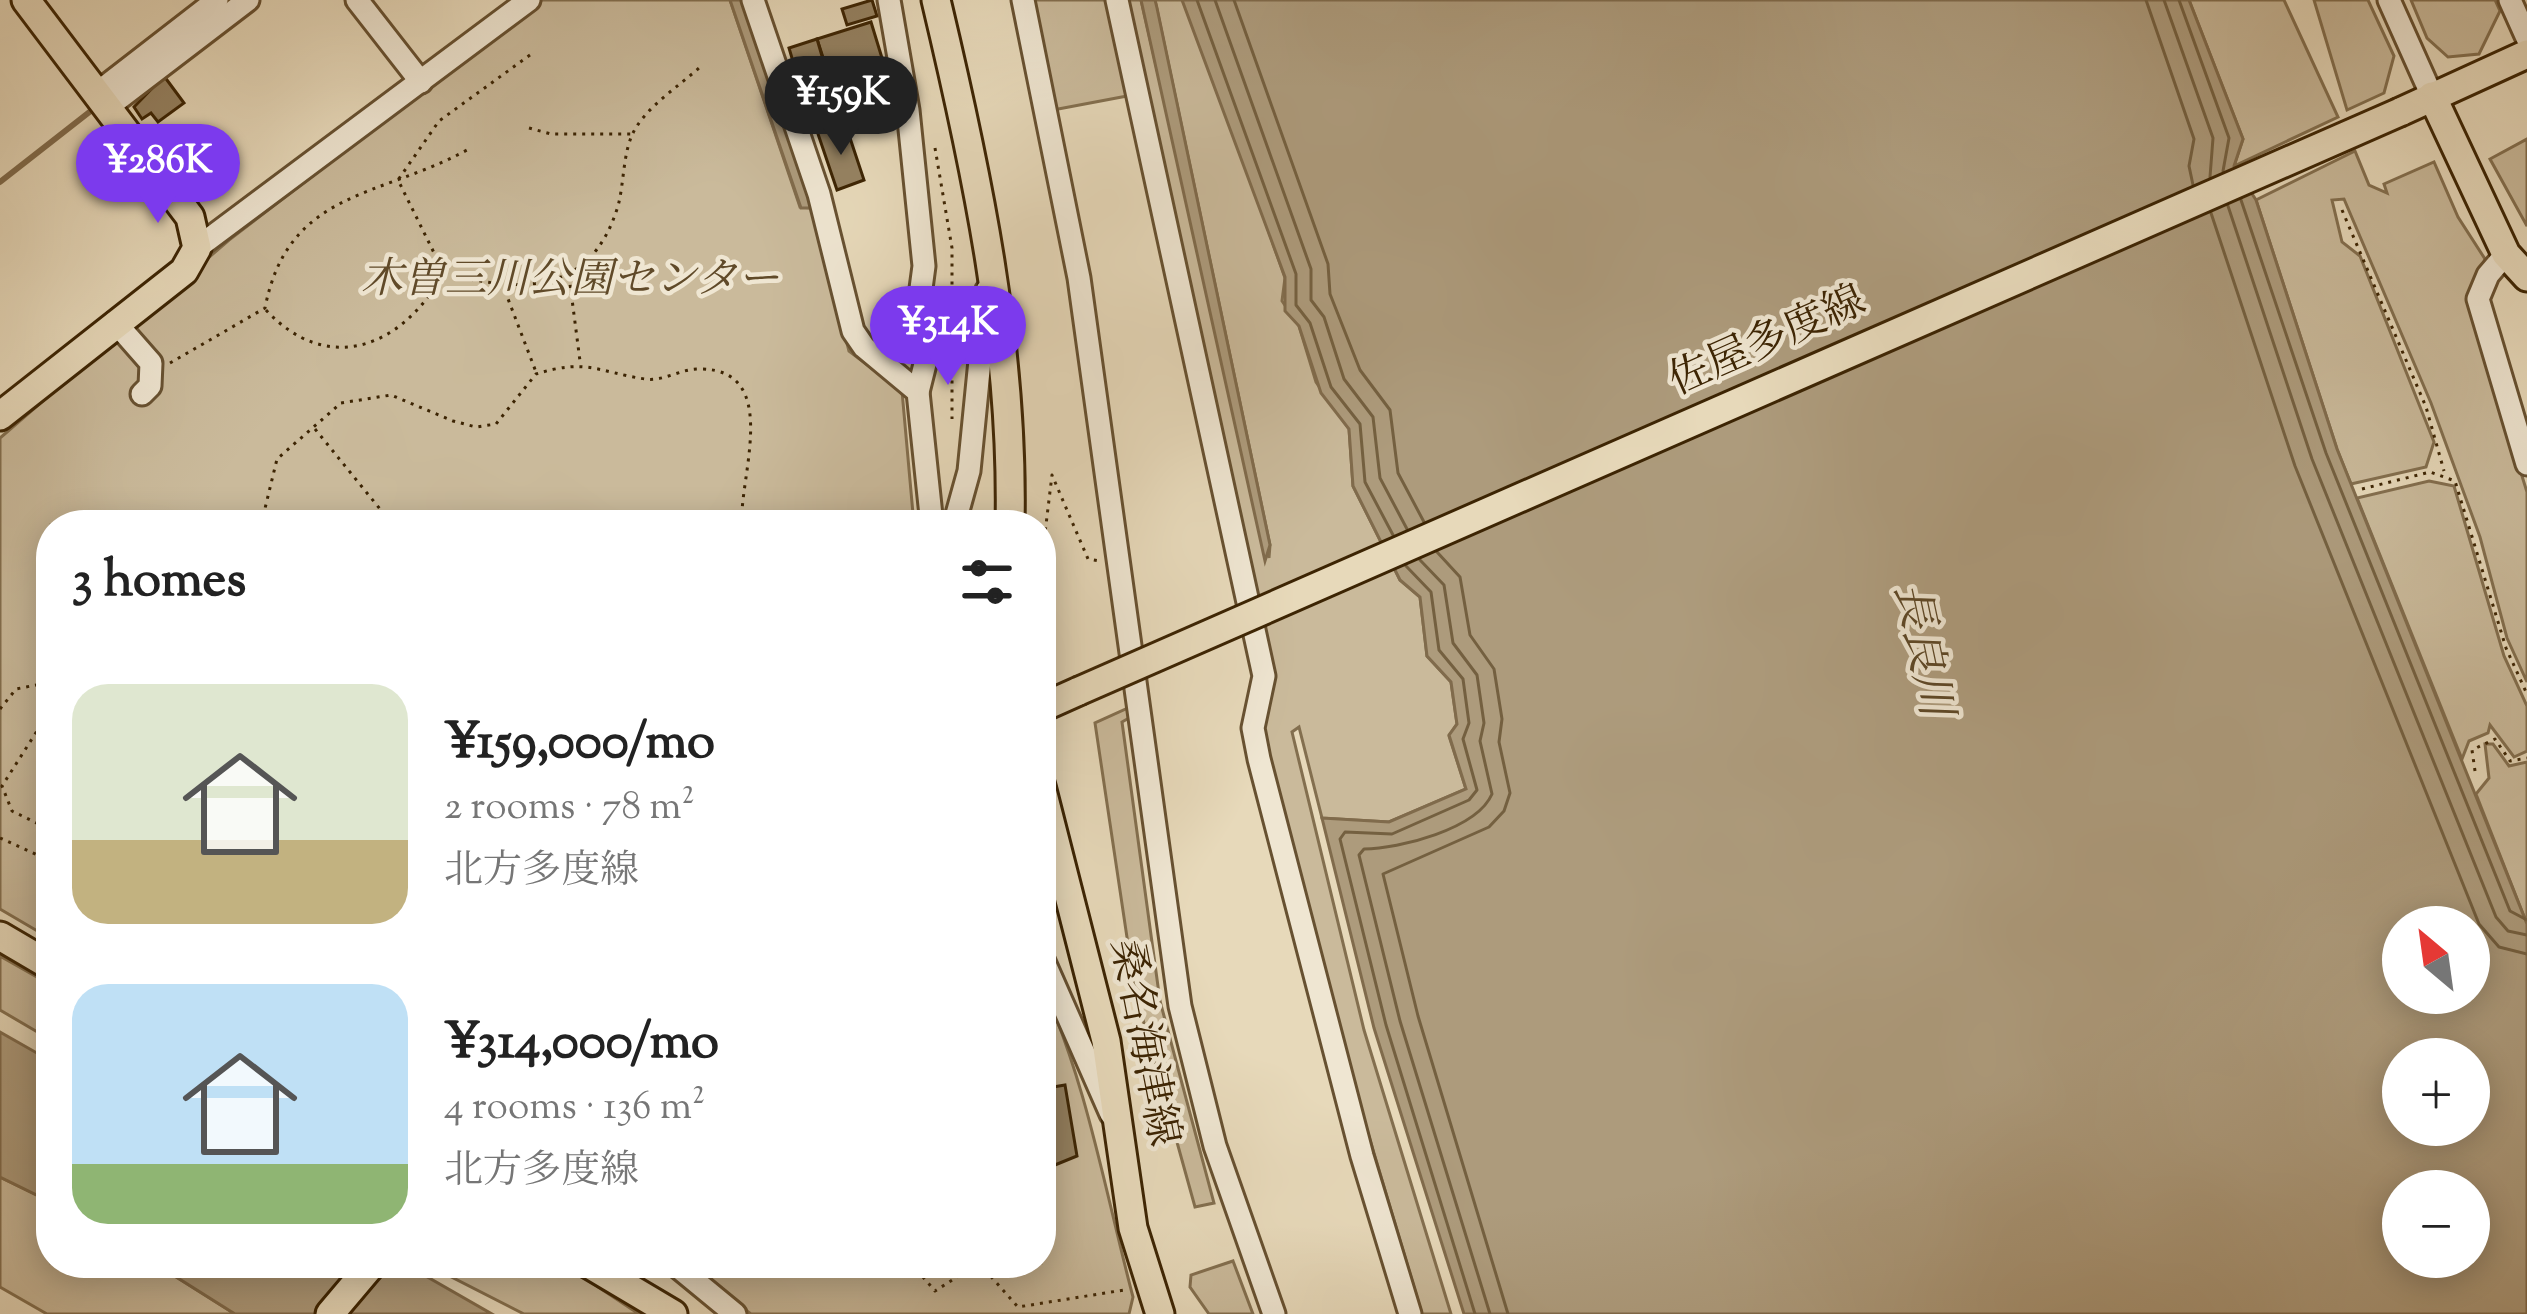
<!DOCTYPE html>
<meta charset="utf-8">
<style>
:root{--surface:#fff;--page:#f6f6f6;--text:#222;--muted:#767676;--accent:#7c3aed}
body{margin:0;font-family:"Sorts Mill Goudy","Noto Serif JP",serif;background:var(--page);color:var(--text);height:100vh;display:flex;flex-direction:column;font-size:45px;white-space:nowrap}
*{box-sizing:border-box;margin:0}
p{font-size:39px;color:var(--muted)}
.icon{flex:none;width:66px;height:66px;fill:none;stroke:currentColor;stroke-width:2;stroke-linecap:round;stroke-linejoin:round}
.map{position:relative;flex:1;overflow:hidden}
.details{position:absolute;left:36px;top:510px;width:1020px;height:768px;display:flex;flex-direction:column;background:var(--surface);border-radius:48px;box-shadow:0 6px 30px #0003}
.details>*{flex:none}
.needle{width:78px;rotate:331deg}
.controls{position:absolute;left:2382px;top:906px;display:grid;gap:24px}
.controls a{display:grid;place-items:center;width:108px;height:108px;border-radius:50%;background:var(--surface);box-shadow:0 6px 30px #0003;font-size:60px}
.price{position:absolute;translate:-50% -102px;padding:0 27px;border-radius:42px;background:var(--accent);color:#fff;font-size:39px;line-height:78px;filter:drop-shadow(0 3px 6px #0008)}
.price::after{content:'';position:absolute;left:50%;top:72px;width:36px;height:27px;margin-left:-18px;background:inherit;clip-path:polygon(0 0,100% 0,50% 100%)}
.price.current{background:#222;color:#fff}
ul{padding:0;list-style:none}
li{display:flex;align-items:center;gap:36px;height:300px;padding:0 36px}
li span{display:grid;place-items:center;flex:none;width:336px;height:240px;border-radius:36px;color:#555}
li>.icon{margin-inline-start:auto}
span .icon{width:144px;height:144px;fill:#fffc;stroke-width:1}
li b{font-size:51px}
h2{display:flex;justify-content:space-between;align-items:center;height:144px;padding:0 36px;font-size:51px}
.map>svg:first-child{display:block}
</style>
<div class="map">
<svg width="2527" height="1314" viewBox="0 0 2527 1314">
<rect width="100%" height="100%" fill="#e7d9ba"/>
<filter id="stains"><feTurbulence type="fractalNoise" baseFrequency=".00167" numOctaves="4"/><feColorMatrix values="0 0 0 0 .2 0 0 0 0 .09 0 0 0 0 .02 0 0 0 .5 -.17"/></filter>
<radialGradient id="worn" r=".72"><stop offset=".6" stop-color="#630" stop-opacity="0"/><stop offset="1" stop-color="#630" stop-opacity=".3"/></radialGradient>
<g fill="#caba9b" stroke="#836f4f" stroke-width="3">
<path d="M542,0H730L800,207L812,208L849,351L902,391L914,525H51V939L0,909V438L229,240Z"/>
<path d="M1030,0H1109L1127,96L1053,110Z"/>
<path d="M1127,0H1141L1269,558L1270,545L1155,0H1182L1191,11L1285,278L1282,301L1299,326L1316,382L1349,429L1353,486L1400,580L1420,597L1427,656L1451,682L1457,724L1449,736L1466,789L1389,822L1322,818L1299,727L1292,732L1364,1030L1451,1314H1422L1339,1036L1262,728L1270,653Z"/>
<path d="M2189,0H2284L2338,117L2234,166L2243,139Z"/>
<path d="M2314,0H2368L2394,56L2384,93L2347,110Z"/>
<path d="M2411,0H2495L2500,11L2479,54L2448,57L2427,38Z"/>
<path d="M2527,139V226L2490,159Z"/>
<path d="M2355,151L2369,185L2387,193L2384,184L2434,162L2458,217L2485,259L2468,303L2527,492V682L2507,638L2480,537L2431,403L2344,199L2332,200L2342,242L2360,256L2434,442L2426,467L2351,484L2337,449L2256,200Z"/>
<path d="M2429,481L2454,486L2504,656L2527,706V751L2514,757L2490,725L2488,733L2469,741L2462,759L2357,498Z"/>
<path d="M1128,708L1129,718L1122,722L1160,1001L1214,1203L1195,1207L1135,991L1095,723Z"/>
<path d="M2485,744H2493L2509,766L2527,762V924L2476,794L2489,778Z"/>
<path d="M0,956L51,985V1040L0,1010Z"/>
<path d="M1041,982C1087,1083 1105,1191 1133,1297L1129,1314H751L682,1263H1041Z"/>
<path d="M0,1177L51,1202V1263H154L235,1314H47L0,1287Z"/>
<path d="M1233,1261L1253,1314H1209L1190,1287L1191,1275Z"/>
<path d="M424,1263H562L639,1314H524Z"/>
</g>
<g fill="#ad9b7c" stroke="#806b4c" stroke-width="3" fill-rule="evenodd">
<path d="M730,0H745L812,208H801Z"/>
<path d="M1141,0H1155L1157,8L1270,545L1265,561Z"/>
<path d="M1182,0H2189L2243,139L2234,166L2256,200L2337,449L2527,924V1314H1464L1374,1028L1322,818L1389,822L1466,789L1449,735L1457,724L1451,682L1427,656L1420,597L1400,580L1353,486L1349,429L1321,393L1299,326L1285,311V277ZM2403,927H2469V993H2403ZM2403,1059H2469V1125H2403ZM2403,1191H2469V1257H2403Z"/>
<path d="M0,1032L51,1061V1202L0,1177Z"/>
<path d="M154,1263H403L492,1314H235Z"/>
</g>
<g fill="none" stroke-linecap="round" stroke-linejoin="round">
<g stroke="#746040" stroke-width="3">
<path d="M1197,0L1296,274V305L1310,323L1331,387L1360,424L1365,482L1393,535"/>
<path d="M1215,0L1311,269V300L1324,317L1344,379L1373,417L1380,478L1407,529"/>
<path d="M1234,0L1328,264L1330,294L1360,370L1390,410L1398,473L1424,522"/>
<path d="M2146,0L2194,139L2189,166L2193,185"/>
<path d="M2164,0L2213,138L2210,177"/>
<path d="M2179,0L2229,138L2223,171"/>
<path d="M2241,200L2326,453L2510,911L2527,920"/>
<path d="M2228,206L2312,459L2496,917L2508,931L2527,935"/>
<path d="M2211,213L2295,466L2479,924L2499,947L2527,954"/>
<path d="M1437,552L1460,577L1470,635L1494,669L1502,719L1499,742L1510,793L1504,811L1489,827L1383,874L1418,1016L1508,1314"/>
<path d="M1420,560L1444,585L1453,643L1477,675L1484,723L1480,741L1492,794C1477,829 1399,849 1364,849L1359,855L1400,1021L1490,1314"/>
<path d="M1406,566L1431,592L1439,650L1463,679L1469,723L1463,739L1477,790L1469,800L1392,834L1345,832L1340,839L1386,1025L1475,1314"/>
</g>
<path stroke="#806b4c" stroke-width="6" d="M0,182L92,110"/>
</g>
<g fill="#958262" stroke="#3c2403" stroke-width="3">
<path d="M872,0L877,16L847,25L842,9Z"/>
<path d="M871,22L889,81L872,86L865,63L827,70L817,39Z"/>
<path d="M817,39L832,90L804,99L789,48Z"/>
<path d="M164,76L184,103L158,122L151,113L142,119L134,107Z"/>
<path d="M830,127L834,137L848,132L864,180L837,190L817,131Z"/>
<path d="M1065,1085L1077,1156L1050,1167L1041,1089Z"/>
</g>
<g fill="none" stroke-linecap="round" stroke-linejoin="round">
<defs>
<g id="minor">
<path d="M357,0L421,82"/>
<path d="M753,0L819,194L853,331L864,347L918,392L932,525"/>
<path d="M889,0L908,110L924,266L918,311L925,364L918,392"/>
<path d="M1023,0L1079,278L1180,1006L1215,1146L1274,1314"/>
<path d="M1117,0L1264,676L1253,728L1259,759L1362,1156L1410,1314"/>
<path d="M2389,0L2432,96"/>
<path d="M2510,0L2527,38"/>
<path d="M97,93L217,0"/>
<path d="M108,107L248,0"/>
<path d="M197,248L529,0"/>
<path d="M2506,254L2488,275L2478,299L2527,464"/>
<path d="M115,322L151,363L150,386L142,394"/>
<path d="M954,525L969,471L987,290"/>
<path d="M1041,955L1111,1114"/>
<path d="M673,1263L735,1314"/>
</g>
<g id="major">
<path d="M936,0C977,172 1014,348 1010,525"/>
<path d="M2432,96L2506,254L2527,277"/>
<path d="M2400,112L2527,54"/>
<path d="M0,416L184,271L197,248L190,217L26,0"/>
<path d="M1041,708L1079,691"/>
<path d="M1041,786L1106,1041L1133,1228L1160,1314"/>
<path d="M0,936L51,966"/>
<path d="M587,1263L673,1314"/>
<path d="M330,1314L373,1263"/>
</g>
</defs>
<use href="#minor" stroke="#675131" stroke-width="27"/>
<use href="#major" stroke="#3c2403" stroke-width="33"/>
<g stroke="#3c2403" stroke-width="3" stroke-dasharray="3 6" stroke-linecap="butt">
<path d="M530,55L439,121L398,180L444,273C518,292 590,298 618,206C624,184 623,153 633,133C645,108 679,86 699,68"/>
<path d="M529,128L551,134H633"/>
<path d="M935,148L952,248V419"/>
<path d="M2342,210L2426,407L2444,471"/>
<path d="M569,276L580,361"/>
<path d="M505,291L536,372"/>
<path d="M266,310C327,376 402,348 442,275"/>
<path d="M170,363L265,308C288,190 379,198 467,150"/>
<path d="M315,429L393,525"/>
<path d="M2362,489L2430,472L2455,481L2506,648L2527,694"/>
<path d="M261,525L277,459L341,403L391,395L453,421L476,427L496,424L536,374C587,358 598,372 645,379C663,382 682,368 700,369C783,369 738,480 742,525"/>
<path d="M373,525L384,516"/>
<path d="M1041,566L1052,475L1088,559L1099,561"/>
<path d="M0,709L16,689L51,682"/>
<path d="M51,709L2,786L12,811L51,830"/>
<path d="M2475,771L2472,750L2495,739L2510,761L2527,758"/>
<path d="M0,838L51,861"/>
<path d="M911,1263L935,1291L979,1263"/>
<path d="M979,1263L1018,1307L1124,1290"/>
</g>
<use href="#minor" stroke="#efe6d2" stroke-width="21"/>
<use href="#major" stroke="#e7d9ba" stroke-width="27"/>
<defs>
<path id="major-bridge" d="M1079,691L2400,112"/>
</defs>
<use href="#major-bridge" stroke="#3c2403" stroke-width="33" stroke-linecap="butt"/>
<use href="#major-bridge" stroke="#e7d9ba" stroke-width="27"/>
</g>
<g text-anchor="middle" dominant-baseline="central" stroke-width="9" stroke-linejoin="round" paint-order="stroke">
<g font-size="42" font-style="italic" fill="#604a29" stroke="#efe6d2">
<text x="570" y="282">木曽三川公園センター</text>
</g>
<g font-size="42" fill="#3c2403" stroke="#efe6d2">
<text transform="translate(1768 343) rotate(-24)">佐屋多度線</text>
<text transform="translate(1142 1043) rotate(79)">桑名海津線</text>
</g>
<g font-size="45" font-style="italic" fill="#5e4827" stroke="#efe6d2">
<text transform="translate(1920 650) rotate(78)">長良川</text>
</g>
</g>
<rect width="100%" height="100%" filter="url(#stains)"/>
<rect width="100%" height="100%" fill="url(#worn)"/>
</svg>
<div class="controls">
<a><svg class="needle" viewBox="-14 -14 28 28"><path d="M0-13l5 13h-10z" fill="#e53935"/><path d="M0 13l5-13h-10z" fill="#767676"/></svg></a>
<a>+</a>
<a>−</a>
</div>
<b class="price current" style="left:841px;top:158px">¥159K</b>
<b class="price" style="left:158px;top:226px">¥286K</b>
<b class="price" style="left:948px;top:388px">¥314K</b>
<section class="details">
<h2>3 homes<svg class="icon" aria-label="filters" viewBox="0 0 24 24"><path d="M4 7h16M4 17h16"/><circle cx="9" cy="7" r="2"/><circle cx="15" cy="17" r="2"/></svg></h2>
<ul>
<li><span style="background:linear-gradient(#dfe7d0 65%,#c2b280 0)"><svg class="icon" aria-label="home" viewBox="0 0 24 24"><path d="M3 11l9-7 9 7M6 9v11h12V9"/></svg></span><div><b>¥159,000/mo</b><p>2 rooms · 78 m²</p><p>北方多度線</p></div></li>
<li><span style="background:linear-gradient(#bfe0f5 75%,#8fb573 0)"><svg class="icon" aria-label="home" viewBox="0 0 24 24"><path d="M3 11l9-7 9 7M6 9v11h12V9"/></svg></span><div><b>¥314,000/mo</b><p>4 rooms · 136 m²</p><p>北方多度線</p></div></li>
</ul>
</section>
</div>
